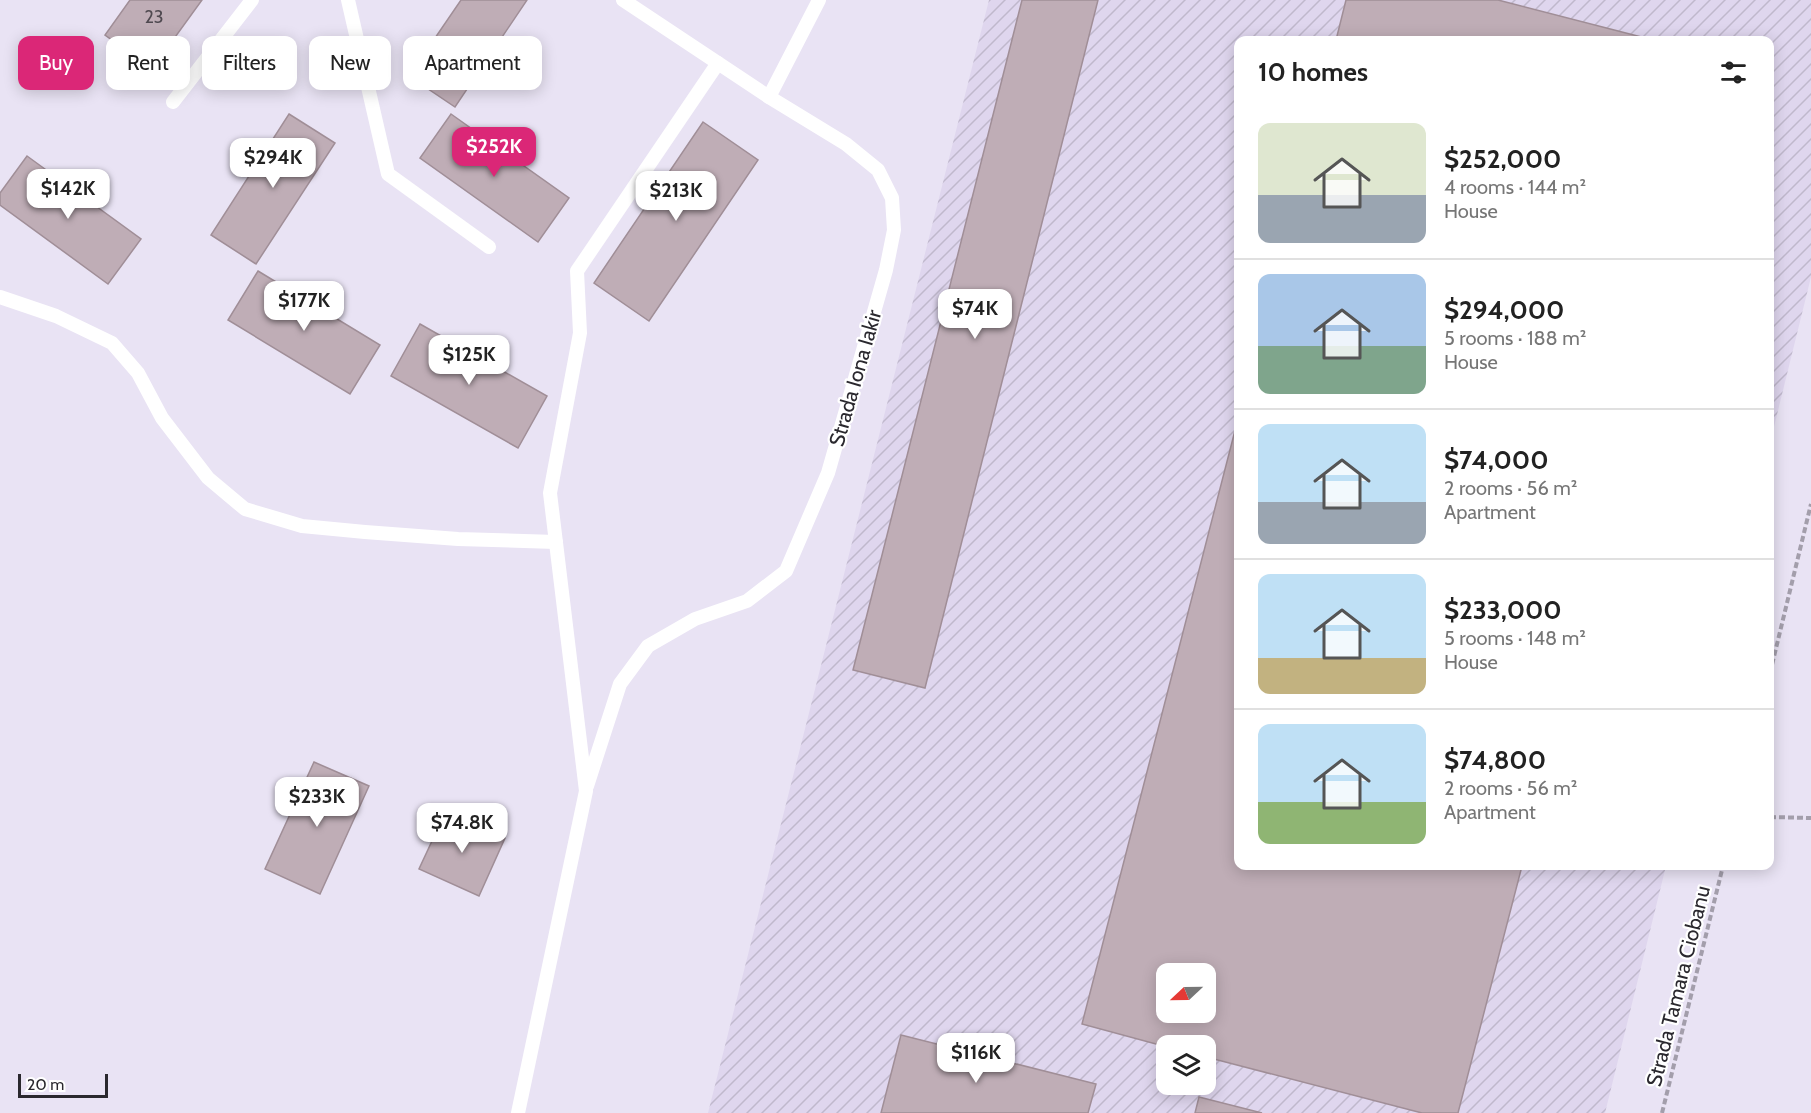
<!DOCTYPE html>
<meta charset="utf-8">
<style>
:root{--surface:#fff;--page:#f2f2f2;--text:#222;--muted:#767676;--line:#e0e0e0;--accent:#db2777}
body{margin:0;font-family:Cabin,sans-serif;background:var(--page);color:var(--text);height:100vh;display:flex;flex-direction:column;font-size:22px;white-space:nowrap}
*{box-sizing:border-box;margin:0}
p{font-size:20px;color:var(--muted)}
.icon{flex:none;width:33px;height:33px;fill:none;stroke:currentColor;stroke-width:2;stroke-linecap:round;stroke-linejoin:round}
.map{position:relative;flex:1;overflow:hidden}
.side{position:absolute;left:1234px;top:36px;width:540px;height:834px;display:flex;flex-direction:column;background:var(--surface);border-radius:12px;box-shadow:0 3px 15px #0003}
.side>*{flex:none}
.banner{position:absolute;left:18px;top:36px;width:570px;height:54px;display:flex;gap:12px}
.needle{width:39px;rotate:248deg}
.fabs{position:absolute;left:1156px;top:963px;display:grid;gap:12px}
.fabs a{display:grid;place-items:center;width:60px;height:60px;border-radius:12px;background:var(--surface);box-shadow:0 3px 15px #0003;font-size:30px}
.scale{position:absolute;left:18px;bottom:15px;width:90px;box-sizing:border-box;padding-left:6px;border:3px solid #2a282e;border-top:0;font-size:16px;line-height:21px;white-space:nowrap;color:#2a282e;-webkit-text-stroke:4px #fff;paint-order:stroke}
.price{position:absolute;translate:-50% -51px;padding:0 14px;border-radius:12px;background:#fff;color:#222;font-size:20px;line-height:39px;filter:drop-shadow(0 2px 3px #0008)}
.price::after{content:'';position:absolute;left:50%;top:36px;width:18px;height:14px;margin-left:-9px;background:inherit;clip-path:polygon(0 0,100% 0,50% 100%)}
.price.selected{background:var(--accent);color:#fff}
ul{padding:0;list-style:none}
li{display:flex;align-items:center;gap:18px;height:150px;padding:0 24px}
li+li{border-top:2px solid var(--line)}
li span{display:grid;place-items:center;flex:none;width:168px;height:120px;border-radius:12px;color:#555}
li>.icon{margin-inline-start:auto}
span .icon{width:72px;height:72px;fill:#fffc;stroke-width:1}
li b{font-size:26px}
h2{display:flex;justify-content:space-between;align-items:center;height:72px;padding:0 24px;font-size:26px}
.chip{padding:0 21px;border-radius:12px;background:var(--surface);box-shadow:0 3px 15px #0003;font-size:21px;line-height:54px}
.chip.selected{background:var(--accent);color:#fff}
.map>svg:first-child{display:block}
</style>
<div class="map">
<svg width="1811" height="1113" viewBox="0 0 1811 1113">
<defs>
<pattern id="industrial-furrows" width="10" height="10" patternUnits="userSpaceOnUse" patternTransform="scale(1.5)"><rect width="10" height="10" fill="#dfd6ee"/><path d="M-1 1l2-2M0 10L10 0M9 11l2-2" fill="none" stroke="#c0b8cc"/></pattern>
</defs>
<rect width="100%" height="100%" fill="#e9e3f4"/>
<path fill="url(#industrial-furrows)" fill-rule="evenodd" d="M989,0H1811V277L1770,443V40H1239V866H1666L1605,1113H708ZM1167,974H1206V1012H1167ZM1167,1046H1206V1084H1167Z"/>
<g fill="#bfadb6" stroke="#a08e97" stroke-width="1.5" fill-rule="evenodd">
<path d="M130,0H202L152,69L105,35Z"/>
<path d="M461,0H527L455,107L409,76Z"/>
<path d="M1022,0H1098L925,688L853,670Z"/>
<path d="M1346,0H1498L1653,40H1336Z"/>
<path d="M289,114L335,143L256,264L211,235Z"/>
<path d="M451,114L569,198L538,242L420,158Z"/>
<path d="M703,122L758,160L649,321L594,283Z"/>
<path d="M27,156L141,239L108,284L0,205V193Z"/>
<path d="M258,271L380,345L350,394L228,320Z"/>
<path d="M420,324L547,396L518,448L391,376Z"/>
<path d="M1239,415V866H1522L1458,1113H1422L1206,1057V1046L1167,1047L1082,1024ZM1167,974H1206V1012H1167Z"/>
<path d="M314,762L369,786L320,894L265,869Z"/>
<path d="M446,811L505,838L479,896L419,869Z"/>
<path d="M901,1035L1096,1084L1088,1113H881Z"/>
<path d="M1199,1097L1262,1113H1195Z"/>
</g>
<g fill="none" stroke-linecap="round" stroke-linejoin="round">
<g stroke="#a39eab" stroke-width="4" stroke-dasharray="6 3" stroke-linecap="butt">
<path d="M1770,673L1811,504"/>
<path d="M1770,817L1811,818"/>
<path d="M1662,1113L1723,866"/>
</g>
<g stroke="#fff" stroke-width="14">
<path d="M348,0L388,174L489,247"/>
<path d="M769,97L819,0"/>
<path d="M173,102L252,0"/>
<path d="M0,297L56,316L112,343L138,373L162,418L208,478L245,509L302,526L365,532L458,539L556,542"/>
<path d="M587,786L620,684L648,646L695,619L747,601L786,571L828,473L886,270L894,230L892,198L878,170L846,144L769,97L623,0"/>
<path d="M518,1113L586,791L550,493L580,333L577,271L718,63"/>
</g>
</g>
<g text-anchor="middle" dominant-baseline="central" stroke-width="4.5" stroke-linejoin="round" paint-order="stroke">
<g font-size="18" fill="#4f4950">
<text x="154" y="17">23</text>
</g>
<g font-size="21" fill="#2a282e" stroke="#fff">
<text transform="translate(855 378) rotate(-74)">Strada Iona Iakir</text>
<text transform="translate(1678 986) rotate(-76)">Strada Tamara Ciobanu</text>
</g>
</g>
</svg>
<div class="fabs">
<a><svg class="needle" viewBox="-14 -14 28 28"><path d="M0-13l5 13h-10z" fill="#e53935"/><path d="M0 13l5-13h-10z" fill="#767676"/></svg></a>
<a><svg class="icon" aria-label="layers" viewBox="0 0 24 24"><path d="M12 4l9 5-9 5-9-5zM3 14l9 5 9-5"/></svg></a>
</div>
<div class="scale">20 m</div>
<b class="price selected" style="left:494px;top:178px">$252K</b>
<b class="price" style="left:273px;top:189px">$294K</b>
<b class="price" style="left:68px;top:220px">$142K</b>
<b class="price" style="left:676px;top:222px">$213K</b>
<b class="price" style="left:304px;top:332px">$177K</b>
<b class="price" style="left:975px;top:340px">$74K</b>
<b class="price" style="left:469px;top:386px">$125K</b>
<b class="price" style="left:317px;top:828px">$233K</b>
<b class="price" style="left:462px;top:854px">$74.8K</b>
<b class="price" style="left:976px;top:1084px">$116K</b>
<div class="banner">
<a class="chip selected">Buy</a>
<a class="chip">Rent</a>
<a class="chip">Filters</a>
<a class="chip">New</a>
<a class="chip">Apartment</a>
</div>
<section class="side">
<h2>10 homes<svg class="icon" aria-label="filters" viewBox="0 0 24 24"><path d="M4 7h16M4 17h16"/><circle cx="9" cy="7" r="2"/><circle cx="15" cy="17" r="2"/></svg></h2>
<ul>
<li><span style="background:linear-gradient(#dfe7d0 60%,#9aa5b1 0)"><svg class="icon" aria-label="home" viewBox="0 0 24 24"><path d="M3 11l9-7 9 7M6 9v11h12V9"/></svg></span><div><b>$252,000</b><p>4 rooms · 144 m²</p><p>House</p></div></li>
<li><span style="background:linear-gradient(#a9c7e8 60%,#7fa58c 0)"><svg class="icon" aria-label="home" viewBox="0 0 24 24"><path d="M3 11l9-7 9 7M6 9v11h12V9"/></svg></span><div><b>$294,000</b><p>5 rooms · 188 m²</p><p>House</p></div></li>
<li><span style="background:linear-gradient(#bfe0f5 65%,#9aa5b1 0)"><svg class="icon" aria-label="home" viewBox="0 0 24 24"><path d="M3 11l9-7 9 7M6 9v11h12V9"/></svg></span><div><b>$74,000</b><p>2 rooms · 56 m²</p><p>Apartment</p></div></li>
<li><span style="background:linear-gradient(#bfe0f5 70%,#c2b280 0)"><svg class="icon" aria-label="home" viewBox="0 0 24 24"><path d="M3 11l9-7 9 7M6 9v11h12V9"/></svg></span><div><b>$233,000</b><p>5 rooms · 148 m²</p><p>House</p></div></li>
<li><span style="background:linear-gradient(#bfe0f5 65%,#8fb573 0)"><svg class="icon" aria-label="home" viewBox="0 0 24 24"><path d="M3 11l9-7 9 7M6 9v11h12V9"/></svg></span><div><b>$74,800</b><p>2 rooms · 56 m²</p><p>Apartment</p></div></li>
</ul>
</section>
</div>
